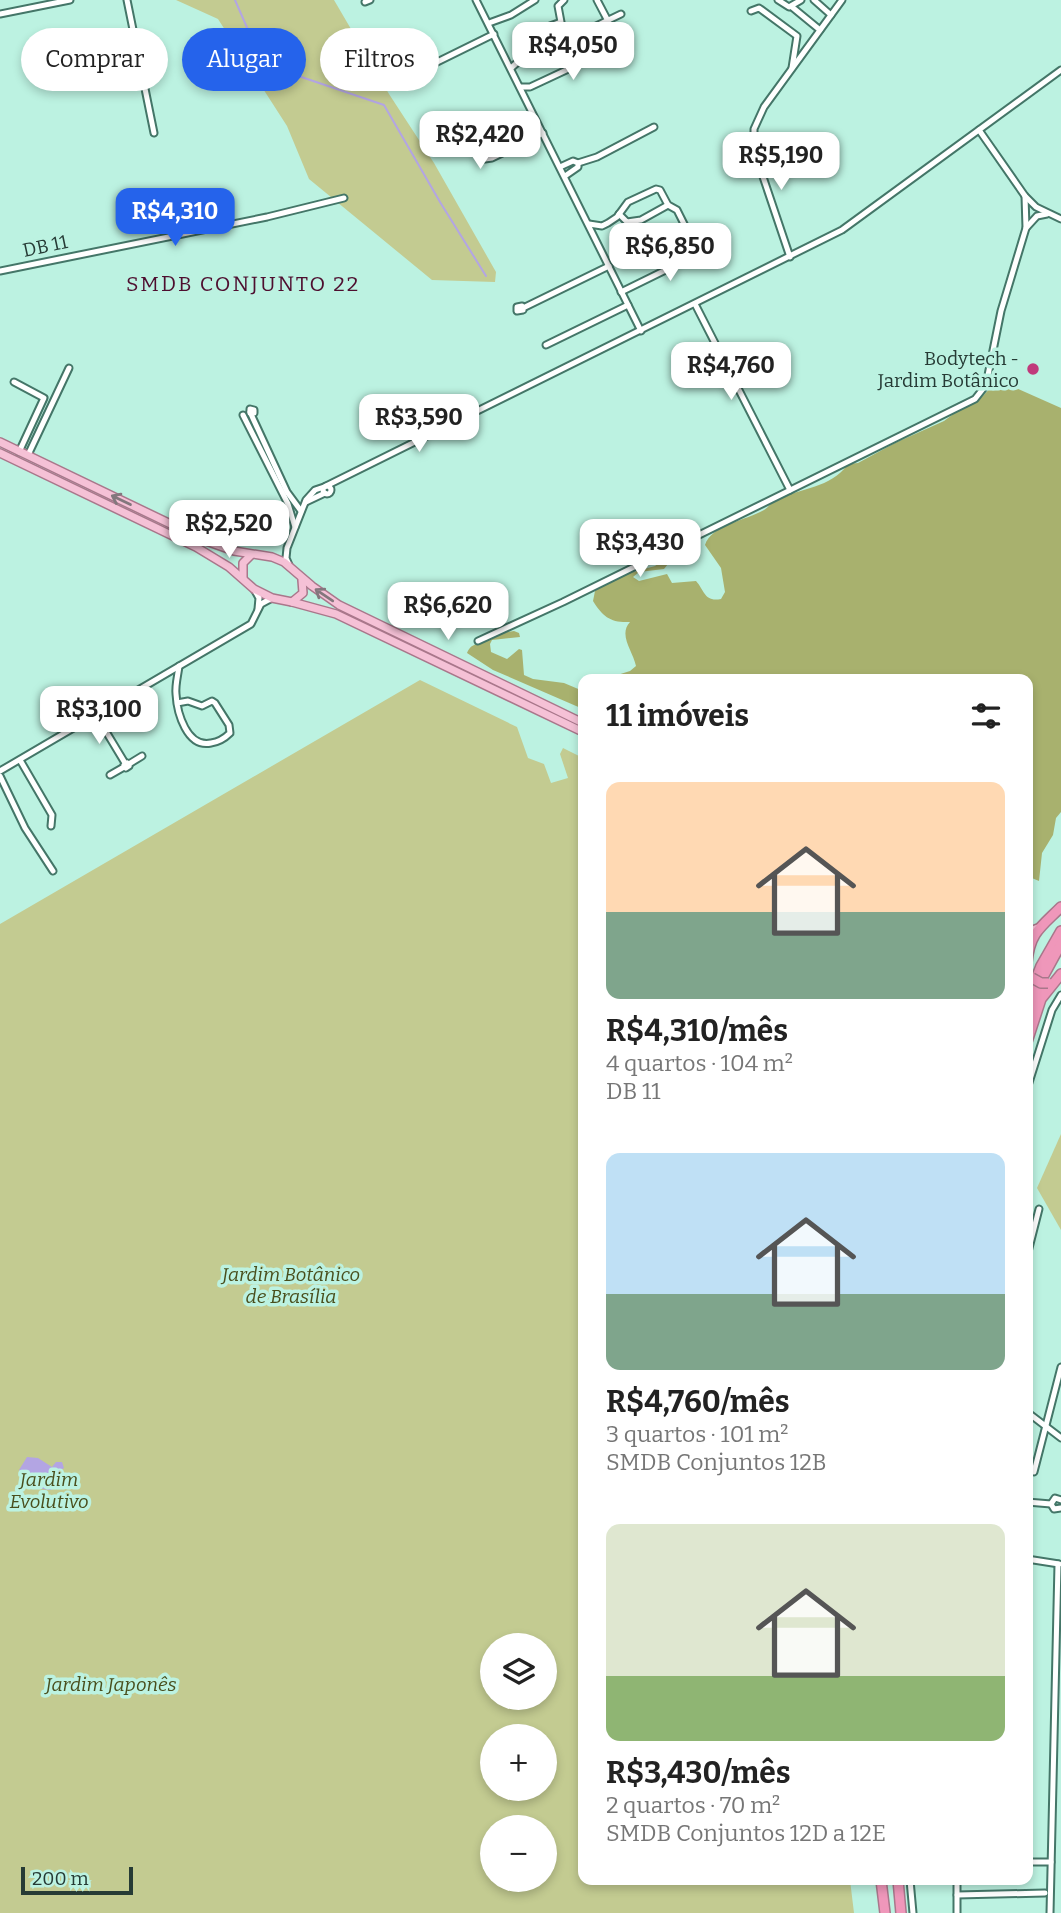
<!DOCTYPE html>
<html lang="pt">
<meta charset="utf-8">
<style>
:root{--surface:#fff;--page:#f6f6f6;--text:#222;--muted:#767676;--accent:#2563eb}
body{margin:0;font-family:Bitter,serif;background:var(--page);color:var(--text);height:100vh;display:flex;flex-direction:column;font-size:26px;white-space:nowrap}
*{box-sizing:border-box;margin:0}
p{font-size:23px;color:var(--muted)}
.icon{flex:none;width:38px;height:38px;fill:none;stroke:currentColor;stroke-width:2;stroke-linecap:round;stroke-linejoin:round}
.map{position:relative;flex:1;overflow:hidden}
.sheet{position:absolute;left:578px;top:674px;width:455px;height:1211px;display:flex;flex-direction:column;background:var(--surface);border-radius:14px;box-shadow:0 4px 10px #0003}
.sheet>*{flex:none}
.hud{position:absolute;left:21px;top:28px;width:452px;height:63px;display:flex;gap:14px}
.buttons{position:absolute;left:480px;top:1633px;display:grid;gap:14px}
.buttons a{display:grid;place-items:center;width:77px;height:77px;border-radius:50%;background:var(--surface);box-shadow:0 4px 10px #0003;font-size:35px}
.scale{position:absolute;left:21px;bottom:18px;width:112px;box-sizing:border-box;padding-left:7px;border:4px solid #263b35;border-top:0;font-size:19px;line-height:24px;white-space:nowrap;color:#263b35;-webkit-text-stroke:5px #bcf2e1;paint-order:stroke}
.price{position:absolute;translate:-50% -60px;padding:0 16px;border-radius:14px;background:#fff;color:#222;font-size:23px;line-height:46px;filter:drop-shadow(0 2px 4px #0008)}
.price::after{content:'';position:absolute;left:50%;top:42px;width:21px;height:16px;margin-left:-10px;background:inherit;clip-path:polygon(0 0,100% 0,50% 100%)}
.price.on{background:var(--accent);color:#fff}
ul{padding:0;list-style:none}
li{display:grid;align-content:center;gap:14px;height:371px;padding:0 28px}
li span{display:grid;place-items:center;height:217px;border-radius:14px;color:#555}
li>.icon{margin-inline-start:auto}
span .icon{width:126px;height:126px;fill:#fffc;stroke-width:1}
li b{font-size:30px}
h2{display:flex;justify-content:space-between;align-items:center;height:84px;padding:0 28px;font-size:30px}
.pill{padding:0 24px;border-radius:32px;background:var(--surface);box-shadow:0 4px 10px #0003;font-size:24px;line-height:63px}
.pill.on{background:var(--accent);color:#fff}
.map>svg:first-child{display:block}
</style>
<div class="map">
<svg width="1061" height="1913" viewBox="0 0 1061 1913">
<rect width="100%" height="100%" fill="#bcf2e1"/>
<g fill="#c3cb91" fill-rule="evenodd">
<path d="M176,0H334L389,94L434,163L496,272L495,282L432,280L309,179L287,126L218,19Z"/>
<path d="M420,680L517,727L528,758L544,764L551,783L568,778L560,754L563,748L583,758V1880H850L854,1913H0V924ZM492,1645H544V1698H492ZM492,1736H544V1788H492ZM492,1827H544V1880H492Z"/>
<path d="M1061,1134V1230L1037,1188Z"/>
</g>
<g fill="#a8b16e">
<path d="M998,380L1061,408V812L1056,818L1053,835L1042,853L1039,881L1027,876V679H611V677L630,671L636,666C633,651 618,635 630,622C611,623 603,617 593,601L595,591L615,577L655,566L685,544L698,542L693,551L672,559L664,569L639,572L633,577L639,581L667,574L672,583L696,581C705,591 704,602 721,599L725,592L721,568L705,545C711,525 747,520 764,510C769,507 771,502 776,500C802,487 830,489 848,464L858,463L895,443L944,421L956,412L977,402Z"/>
<path d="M514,631L519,633L520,637L492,640L490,644L491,652L507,659L519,649L522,650L524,675L533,679L564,683L583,691V709L493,670L467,653C472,641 481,645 492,639C500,635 504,632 514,631Z"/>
</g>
<path fill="#b3a5e3" d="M27,1457L38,1458L52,1467L56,1462H62L64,1468L59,1471V1478L51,1490C36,1489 26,1483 19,1470Z"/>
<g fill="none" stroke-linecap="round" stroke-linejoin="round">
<path stroke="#b3a5e3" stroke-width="2" d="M235,0L263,64L384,105L440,202L486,276"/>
<defs>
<g id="minor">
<path d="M127,0L154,133"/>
<path d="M476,0L641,331"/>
<path d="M597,0L608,21"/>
<path d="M778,0L789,7L801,0"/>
<path d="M814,0L831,15"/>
<path d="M365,2L370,0"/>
<path d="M792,7L820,30"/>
<path d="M751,11L759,8L797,36L792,68"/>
<path d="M0,14L70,0"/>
<path d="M489,23L511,15L535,0"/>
<path d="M549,33L550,26L561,22L558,6L564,0"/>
<path d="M511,68L519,61V47C527,41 541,30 552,34C558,36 562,39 569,39L621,14"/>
<path d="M423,69L494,34"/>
<path d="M520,87H530L592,58"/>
<path d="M461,122L458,121L459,117L462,118L461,122C468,134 474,151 485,159L492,158L543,133"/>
<path d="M979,130L1025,196L1036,207L1061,219"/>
<path d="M578,163L597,157L654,127"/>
<path d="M560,167L573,161L578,163V167L565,176"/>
<path d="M619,214L627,222L641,220L668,205"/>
<path d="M589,224L602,226L608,223L617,217L628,202L656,189L660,190L668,205L677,210L688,232"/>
<path d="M1026,228L1037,216L1047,214"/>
<path d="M790,257L754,150V129L764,107L842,0"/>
<path d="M0,271L267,217L344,198"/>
<path d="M621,292L686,260"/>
<path d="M695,304L790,490"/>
<path d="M522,306L523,310L517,311V307Z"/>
<path d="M523,308L609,266"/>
<path d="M546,345L628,305"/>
<path d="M14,382L44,398L19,452"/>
<path d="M250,409L254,410V413H250Z"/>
<path d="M250,412L287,492L301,511"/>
<path d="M243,415L288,504L295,527"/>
<path d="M28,455L69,368"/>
<path d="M326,486L842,230L1061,70"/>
<circle cx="327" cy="490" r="4"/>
<path d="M306,502L325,493"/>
<path d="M289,565L286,558L287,548L306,500L315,490L324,487"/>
<path d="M254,589L259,598L258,609"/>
<path d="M478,641L563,602L975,399L986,385L1001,311L1026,228L1025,196"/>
<path d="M177,703L188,701L202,706L212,701L215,703L229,725L230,733C225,738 218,742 211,743C187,748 177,713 176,694C175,685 178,675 179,666"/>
<path d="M96,715L125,763"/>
<path d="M20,760L52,815L51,826"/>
<path d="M127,763L129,766L126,768L124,765Z"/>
<path d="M129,764L142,756"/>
<path d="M0,771L251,624L261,604L272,598"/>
<path d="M110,775L124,767"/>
<path d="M0,776L25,828L53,871"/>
<path d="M1027,1089L1052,1010L1061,995"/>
<path d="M1027,1256L1039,1209"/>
<path d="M1027,1412L1061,1438"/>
<path d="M1034,1472L1061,1367"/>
<path d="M1061,1500L1055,1498L1051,1504L1054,1509L1061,1508"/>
<path d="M1027,1502L1051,1504"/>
<path d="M1027,1559L1059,1564"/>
<path d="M1027,1862H1051"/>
<path d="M910,1880L913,1913"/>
<path d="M957,1895L1045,1893"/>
<path d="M957,1913V1880"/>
<path d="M1050,1913L1058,1564"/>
</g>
<g id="major">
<path d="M0,442L206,541L234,551L272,557L284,562L312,586L339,605L583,723"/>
<path d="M0,453L196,547L229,567L254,589L272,598L292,602L336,614L583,732"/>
<path d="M243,578V563L251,555"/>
<path d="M292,602L303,593L302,580"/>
<path d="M1027,932L1038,928"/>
</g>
<g id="highway">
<path d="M1027,962C1030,932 1041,927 1061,907"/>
<path d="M1027,1002L1041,966L1061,931"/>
<path d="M1027,1021L1044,975L1061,944"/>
<path d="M1027,1042L1041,999L1061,974"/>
<path d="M881,1880L885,1913"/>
<path d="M898,1880L901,1913"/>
</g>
</defs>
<use href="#minor" stroke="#447668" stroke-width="9"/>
<use href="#major" stroke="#a9778b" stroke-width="10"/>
<use href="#highway" stroke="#a9778b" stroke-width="12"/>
<use href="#minor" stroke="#fff" stroke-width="5"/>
<use href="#major" stroke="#f5c1d6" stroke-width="7"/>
<use href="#highway" stroke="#ef97ba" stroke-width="9"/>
<defs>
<path id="highway-bridge" d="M1032,978L1041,983H1048"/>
</defs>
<use href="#highway-bridge" stroke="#a9778b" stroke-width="12" stroke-linecap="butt"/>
<use href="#highway-bridge" stroke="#ef97ba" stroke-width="9"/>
</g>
<defs><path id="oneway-shaft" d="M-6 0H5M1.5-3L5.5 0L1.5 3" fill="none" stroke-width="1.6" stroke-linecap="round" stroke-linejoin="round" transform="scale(1.75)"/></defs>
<g stroke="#83777d">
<use href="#oneway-shaft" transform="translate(121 500) rotate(-154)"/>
<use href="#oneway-shaft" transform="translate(324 595) rotate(-146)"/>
</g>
<circle fill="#c03a7b" stroke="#bcf2e1" stroke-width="2.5" cx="1033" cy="369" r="7"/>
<g text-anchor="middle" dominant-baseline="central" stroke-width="7" stroke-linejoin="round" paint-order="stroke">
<g font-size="19" fill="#263b35" stroke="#bcf2e1">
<text transform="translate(45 246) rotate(-12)">DB 11</text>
</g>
<g font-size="19" fill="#263b35" stroke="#bcf2e1" text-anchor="end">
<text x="1019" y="358">Bodytech -<tspan x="1019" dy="22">Jardim Botânico</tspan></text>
</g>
<g font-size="19" font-style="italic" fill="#494e1c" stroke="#bcf2e1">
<text x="291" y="1274">Jardim Botânico<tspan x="291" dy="22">de Brasília</tspan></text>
<text x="49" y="1479">Jardim<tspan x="49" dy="22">Evolutivo</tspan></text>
<text x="111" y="1684">Jardim Japonês</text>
</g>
<g font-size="21" letter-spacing="2" fill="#4e0e2f" stroke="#bcf2e1">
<text x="243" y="284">SMDB CONJUNTO 22</text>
</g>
</g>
</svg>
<div class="buttons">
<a><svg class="icon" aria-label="layers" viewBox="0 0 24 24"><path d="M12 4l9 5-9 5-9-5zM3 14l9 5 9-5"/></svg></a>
<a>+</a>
<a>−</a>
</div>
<div class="scale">200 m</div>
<b class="price" style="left:573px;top:82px">R$4,050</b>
<b class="price" style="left:480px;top:171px">R$2,420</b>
<b class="price" style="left:781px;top:192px">R$5,190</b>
<b class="price on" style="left:175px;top:248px">R$4,310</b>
<b class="price" style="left:670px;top:283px">R$6,850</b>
<b class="price" style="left:731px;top:402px">R$4,760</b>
<b class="price" style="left:419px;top:454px">R$3,590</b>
<b class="price" style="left:229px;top:560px">R$2,520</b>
<b class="price" style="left:640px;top:579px">R$3,430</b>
<b class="price" style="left:448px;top:642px">R$6,620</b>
<b class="price" style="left:99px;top:746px">R$3,100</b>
<div class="hud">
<a class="pill">Comprar</a>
<a class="pill on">Alugar</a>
<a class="pill">Filtros</a>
</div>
<section class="sheet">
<h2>11 imóveis<svg class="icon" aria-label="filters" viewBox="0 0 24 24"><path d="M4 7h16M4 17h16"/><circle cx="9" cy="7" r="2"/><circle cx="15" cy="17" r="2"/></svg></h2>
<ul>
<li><span style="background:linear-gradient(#ffd9b3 60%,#7fa58c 0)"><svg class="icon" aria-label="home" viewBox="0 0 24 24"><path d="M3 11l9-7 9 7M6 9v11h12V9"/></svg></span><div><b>R$4,310/mês</b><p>4 quartos · 104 m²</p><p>DB 11</p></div></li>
<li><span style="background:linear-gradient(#bfe0f5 65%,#7fa58c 0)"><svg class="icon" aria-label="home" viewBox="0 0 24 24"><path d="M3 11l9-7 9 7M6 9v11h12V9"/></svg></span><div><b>R$4,760/mês</b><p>3 quartos · 101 m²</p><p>SMDB Conjuntos 12B</p></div></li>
<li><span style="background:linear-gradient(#dfe7d0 70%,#8fb573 0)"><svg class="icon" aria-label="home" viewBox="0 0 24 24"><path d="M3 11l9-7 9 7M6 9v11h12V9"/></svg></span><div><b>R$3,430/mês</b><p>2 quartos · 70 m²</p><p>SMDB Conjuntos 12D a 12E</p></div></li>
</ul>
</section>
</div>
